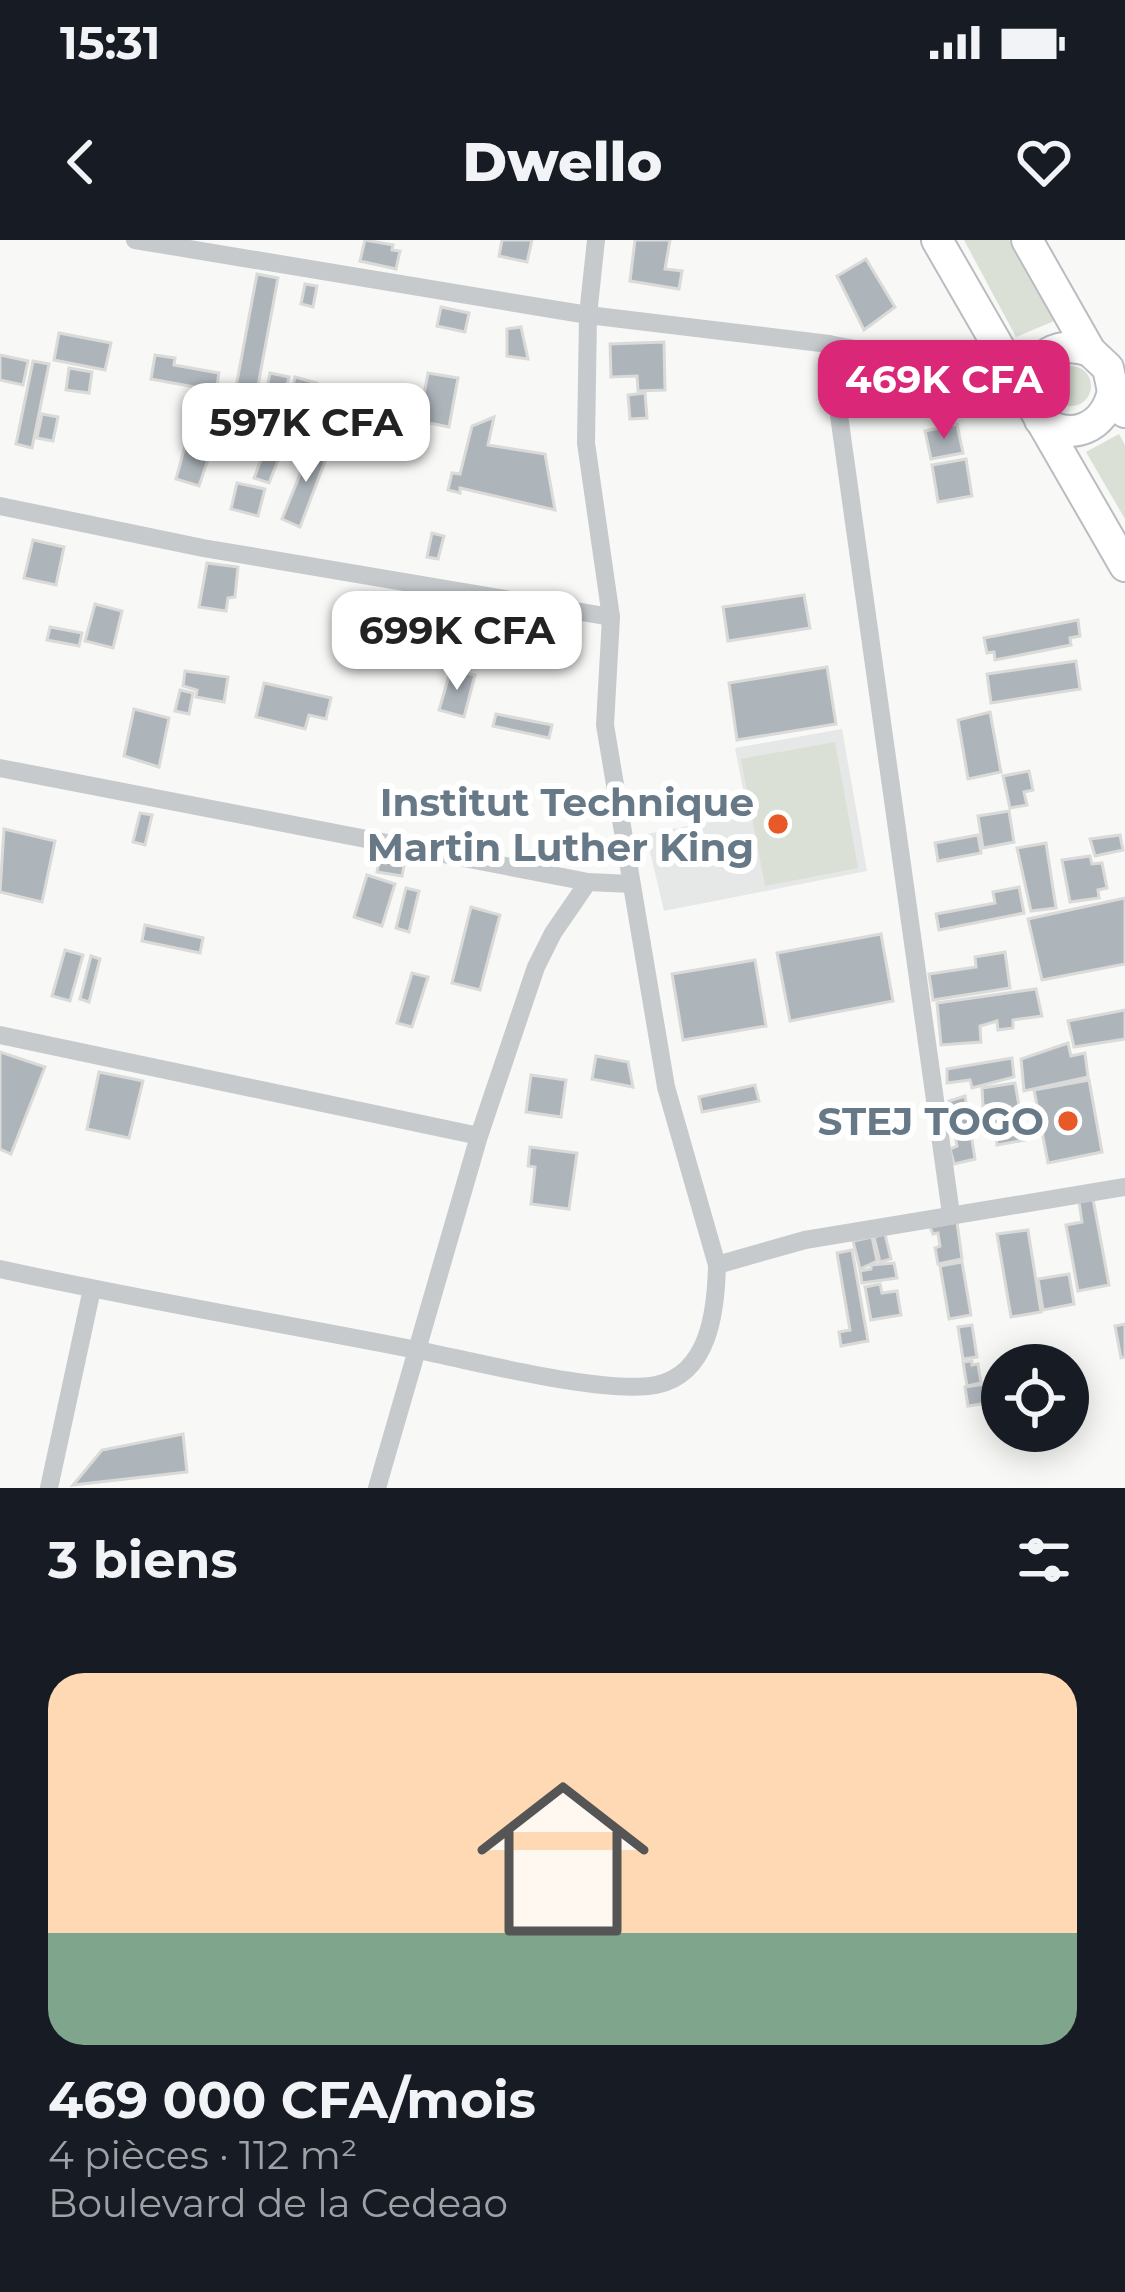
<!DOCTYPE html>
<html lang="fr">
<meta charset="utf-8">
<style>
:root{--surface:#171b24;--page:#242831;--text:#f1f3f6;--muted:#9ea1a6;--accent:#db2777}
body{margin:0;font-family:Montserrat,sans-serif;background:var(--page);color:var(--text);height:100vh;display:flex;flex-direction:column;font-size:45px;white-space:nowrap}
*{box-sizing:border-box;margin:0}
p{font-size:39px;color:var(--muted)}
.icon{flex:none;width:66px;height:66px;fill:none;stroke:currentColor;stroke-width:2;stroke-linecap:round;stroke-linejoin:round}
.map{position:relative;height:1248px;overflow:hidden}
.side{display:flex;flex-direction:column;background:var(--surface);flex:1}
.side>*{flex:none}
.fabs{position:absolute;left:981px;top:1104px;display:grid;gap:24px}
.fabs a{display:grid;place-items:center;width:108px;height:108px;border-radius:50%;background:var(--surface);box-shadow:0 6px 30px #0003;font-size:60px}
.price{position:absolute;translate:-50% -102px;padding:0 27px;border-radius:24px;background:#fff;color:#222;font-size:39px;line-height:78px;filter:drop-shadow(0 3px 6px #0008)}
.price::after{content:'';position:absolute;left:50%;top:72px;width:36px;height:27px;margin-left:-18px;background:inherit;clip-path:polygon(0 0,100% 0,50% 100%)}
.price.current{background:var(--accent);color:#fff}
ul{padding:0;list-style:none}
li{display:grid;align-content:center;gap:24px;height:636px;padding:0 48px}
li span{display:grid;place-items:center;height:372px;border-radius:36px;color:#555}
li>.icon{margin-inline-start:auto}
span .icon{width:216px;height:216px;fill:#fffc;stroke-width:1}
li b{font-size:51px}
h2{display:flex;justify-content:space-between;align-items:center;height:144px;padding:0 48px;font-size:51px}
.status{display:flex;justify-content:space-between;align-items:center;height:84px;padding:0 60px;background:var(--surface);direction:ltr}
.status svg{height:33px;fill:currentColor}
header{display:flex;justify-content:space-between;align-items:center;height:156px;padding:0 48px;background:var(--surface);font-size:54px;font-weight:800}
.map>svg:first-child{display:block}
</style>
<div class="status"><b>15:31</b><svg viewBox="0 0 49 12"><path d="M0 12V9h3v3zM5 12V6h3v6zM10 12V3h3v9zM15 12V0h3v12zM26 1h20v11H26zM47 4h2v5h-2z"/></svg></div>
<header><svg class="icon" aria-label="back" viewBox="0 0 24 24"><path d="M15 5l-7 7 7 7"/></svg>Dwello<svg class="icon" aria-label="heart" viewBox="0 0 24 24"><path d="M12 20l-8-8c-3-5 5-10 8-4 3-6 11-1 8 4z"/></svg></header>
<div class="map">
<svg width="1125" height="1248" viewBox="0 0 1125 1248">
<rect width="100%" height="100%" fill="#f8f8f6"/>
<path fill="#e6e7e7" d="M842,489L867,631L664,671L646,594L748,575L735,508Z"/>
<g fill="#dae0d6">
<path d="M964,0H1009L1054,81L1016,97Z"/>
<circle cx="1071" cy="146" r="20"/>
<path d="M1119,194L1125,205V279L1086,212Z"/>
<path d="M835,502L858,628L765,646L741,519Z"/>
</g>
<g fill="#adb5bb" stroke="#dadad8" stroke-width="3">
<path d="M365,0L393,5L392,10L400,11L396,29L360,21Z"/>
<path d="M502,0H532L527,22L499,16Z"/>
<path d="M635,0H670L665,29L682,31L679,49L630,41Z"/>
<path d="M866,19L895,67L864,90L837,36Z"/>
<path d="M257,34L278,38L257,151L236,147Z"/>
<path d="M305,44L317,46L313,67L301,64Z"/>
<path d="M441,67L469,73L465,92L437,86Z"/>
<path d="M521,87L528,119L507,116V89Z"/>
<path d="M59,93L111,103L105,130L54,120Z"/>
<path d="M664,102L665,150L638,151L637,136L611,137L610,104Z"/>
<path d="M0,115L28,121L23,145L0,140Z"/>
<path d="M155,115L175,118L174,125L219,133L216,151L151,139Z"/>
<path d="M33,121L49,124L32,208L16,204Z"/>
<path d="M69,128L92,132L89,153L66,150Z"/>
<path d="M270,133L289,137L284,157L266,152Z"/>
<path d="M428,133L458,138L449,187L419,181Z"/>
<path d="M295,137L317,143L312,160L291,155Z"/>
<path d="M645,153L647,178L630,179L628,155Z"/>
<path d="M278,157L309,164L300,208L268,201Z"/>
<path d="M42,174L58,177L53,201L37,198Z"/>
<path d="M193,176L220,184L199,246L176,239Z"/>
<path d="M494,177L488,205L545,214L555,270L460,248V253L448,250L452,233L460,234L472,186Z"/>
<path d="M957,184L963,213L931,219L925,191Z"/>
<path d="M313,202L330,208L300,287L282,279Z"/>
<path d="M266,207L281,213L269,243L254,238Z"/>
<path d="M966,219L972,256L938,262L932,225Z"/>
<path d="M237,243L265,249L258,276L231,269Z"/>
<path d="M432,293L444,296L438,319L427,317Z"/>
<path d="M33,300L64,307L56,345L24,338Z"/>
<path d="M207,323L238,327L235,357L228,358L226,371L199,367Z"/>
<path d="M804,355L810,388L728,401L723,367Z"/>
<path d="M95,364L122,371L113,408L85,401Z"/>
<path d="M1078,380L1080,396L1070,398L1071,405L995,420L994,412L987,413L984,398Z"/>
<path d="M50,387L82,393L79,406L47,400Z"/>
<path d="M1076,421L1080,449L991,463L987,434Z"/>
<path d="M827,427L836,484L737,500L729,443Z"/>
<path d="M451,429L475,435L464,477L439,470Z"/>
<path d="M185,431L228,437L224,462L196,457L197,450L183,446Z"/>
<path d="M264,443L331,458L326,479L309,475L305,489L256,477Z"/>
<path d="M180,450L193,453L189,474L175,471Z"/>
<path d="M134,469L169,478L159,527L124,516Z"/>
<path d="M990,472L1001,532L968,539L958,480Z"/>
<path d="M496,474L552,485L549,498L493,486Z"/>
<path d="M1029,531L1033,550L1024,552L1027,565L1010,568L1003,536Z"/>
<path d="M1009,571L1014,602L983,608L978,576Z"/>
<path d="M140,573L152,575L145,605L133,602Z"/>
<path d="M4,589L55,601L42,662L0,652Z"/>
<path d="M978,595L981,613L938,621L935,603Z"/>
<path d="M1120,595L1123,610L1095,616L1090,599Z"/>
<path d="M1046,603L1056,668L1031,671L1017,608Z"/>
<path d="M380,615L405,620L402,636L377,632Z"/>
<path d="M1090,616L1092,624L1102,623L1107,648L1098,650L1099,658L1070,662L1062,620Z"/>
<path d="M367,635L395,644L382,686L354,677Z"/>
<path d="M1019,647L1024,673L939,690L936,674L995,663L993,652Z"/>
<path d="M406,648L419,651L409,692L396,688Z"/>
<path d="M1125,658V724L1042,740L1028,679Z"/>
<path d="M471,667L500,675L480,750L452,743Z"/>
<path d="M145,685L203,698L200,713L142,701Z"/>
<path d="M881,694L893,761L790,781L777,713Z"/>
<path d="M65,710L83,715L70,761L52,756Z"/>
<path d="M1005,712L1010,748L933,760L929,734L976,727L975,717Z"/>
<path d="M91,716L100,719L89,762L80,759Z"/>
<path d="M755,720L766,786L683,800L672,734Z"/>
<path d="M412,733L428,737L412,787L397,783Z"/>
<path d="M1036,749L1042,776L1013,780V788L998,790L997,781L980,786L981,802L941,805L937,763Z"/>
<path d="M1125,770V799L1074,807L1068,781Z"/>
<path d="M1068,803L1071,816L1085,813L1088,837L1024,851L1021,819Z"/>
<path d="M0,812L45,827L11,914L0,909Z"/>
<path d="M596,816L628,822L633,847L592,839Z"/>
<path d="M1012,818L1014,837L972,848L970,840L947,843V829Z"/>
<path d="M99,832L143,841L129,898L87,889Z"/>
<path d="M531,835L566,840L561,877L526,872Z"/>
<path d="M1089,840L1102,912L1048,923L1034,850Z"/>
<path d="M1015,843L1025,900L997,905L992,865L983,866L982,848Z"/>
<path d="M755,845L759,861L702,872L699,857Z"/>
<path d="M965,856L975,919L954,924L950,909L957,906L949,861Z"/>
<path d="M530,907L577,913L569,969L531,964L535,927L528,926Z"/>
<path d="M1093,959L1109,1045L1078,1051L1066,985L1082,982L1079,962Z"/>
<path d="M957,982L962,1019L938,1024L935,1008L940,1006L938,993L933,994L930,987Z"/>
<path d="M1028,990L1041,1072L1011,1077L997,994Z"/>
<path d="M885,994L891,1019L880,1022L874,997Z"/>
<path d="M872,997L877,1021L860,1029L853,1001Z"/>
<path d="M852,1010L868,1101L841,1106L839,1092L850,1090L837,1013Z"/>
<path d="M962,1022L971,1075L949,1079L940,1026Z"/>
<path d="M894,1023L897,1038L862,1043L860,1031L871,1029V1025Z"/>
<path d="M1069,1034L1074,1064L1043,1070L1038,1039Z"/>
<path d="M880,1044L882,1053L897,1051L901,1075L871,1080L865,1047Z"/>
<path d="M1125,1084V1117L1121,1118L1115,1086Z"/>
<path d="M972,1085L977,1117L963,1119L958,1087Z"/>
<path d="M972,1121V1125L978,1124L981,1143L967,1146L963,1122Z"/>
<path d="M985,1144L988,1163L968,1166L965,1147Z"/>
<path d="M183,1194L187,1232L73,1245L102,1210Z"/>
</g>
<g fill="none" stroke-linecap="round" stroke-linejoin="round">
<defs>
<g id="primary">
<path d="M937,0L1125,326"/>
<path d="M1027,0L1090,111L1108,128L1113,151L1125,172"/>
<path d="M1028,159C1026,121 1055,98 1090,111"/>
<path d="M1040,180C1071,203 1105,188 1113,151"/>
</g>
</defs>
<use href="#primary" stroke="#b9bdc1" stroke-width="34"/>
<g stroke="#c6cacd" stroke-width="18">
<path d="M135,0L588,75L829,104L984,134L1020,154"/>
<path d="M596,0L588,75L586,203L611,377L605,485L666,847L717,1025"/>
<path d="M829,104L951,974"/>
<path d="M0,266L203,308L611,377"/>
<path d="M0,528L588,642L631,644"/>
<path d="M0,795L479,896"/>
<path d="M0,1029C140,1060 281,1083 422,1111C478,1122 604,1155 656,1145C710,1134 716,1069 717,1025L805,1000L1125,947"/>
<path d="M49,1248L92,1049"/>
<path d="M377,1248L479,896L536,727L553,693L588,642"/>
</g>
<use href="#primary" stroke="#fff" stroke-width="30"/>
</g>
<g fill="#e75a27" stroke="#fff" stroke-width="4.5">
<circle cx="778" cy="584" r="12"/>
<circle cx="1068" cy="881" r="12"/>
</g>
<g text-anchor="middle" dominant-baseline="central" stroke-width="12" stroke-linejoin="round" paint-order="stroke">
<g font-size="39" font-weight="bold" fill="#677887" stroke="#fff" text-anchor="end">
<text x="754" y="562">Institut Technique<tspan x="754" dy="45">Martin Luther King</tspan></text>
<text x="1044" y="881">STEJ TOGO</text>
</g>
</g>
</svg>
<div class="fabs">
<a><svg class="icon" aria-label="locate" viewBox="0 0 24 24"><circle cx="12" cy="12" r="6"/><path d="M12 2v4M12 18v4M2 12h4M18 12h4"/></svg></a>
</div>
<b class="price current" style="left:944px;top:202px">469K CFA</b>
<b class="price" style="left:306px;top:245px">597K CFA</b>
<b class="price" style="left:457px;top:453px">699K CFA</b>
</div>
<section class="side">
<h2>3 biens<svg class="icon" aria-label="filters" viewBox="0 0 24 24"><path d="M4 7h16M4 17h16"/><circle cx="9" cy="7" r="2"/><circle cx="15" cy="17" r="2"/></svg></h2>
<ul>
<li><span style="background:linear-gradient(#ffd9b3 70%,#7fa58c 0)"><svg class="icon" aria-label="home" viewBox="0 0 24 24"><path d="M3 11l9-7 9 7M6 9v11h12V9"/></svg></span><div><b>469 000 CFA/mois</b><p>4 pièces · 112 m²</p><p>Boulevard de la Cedeao</p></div></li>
</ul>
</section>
